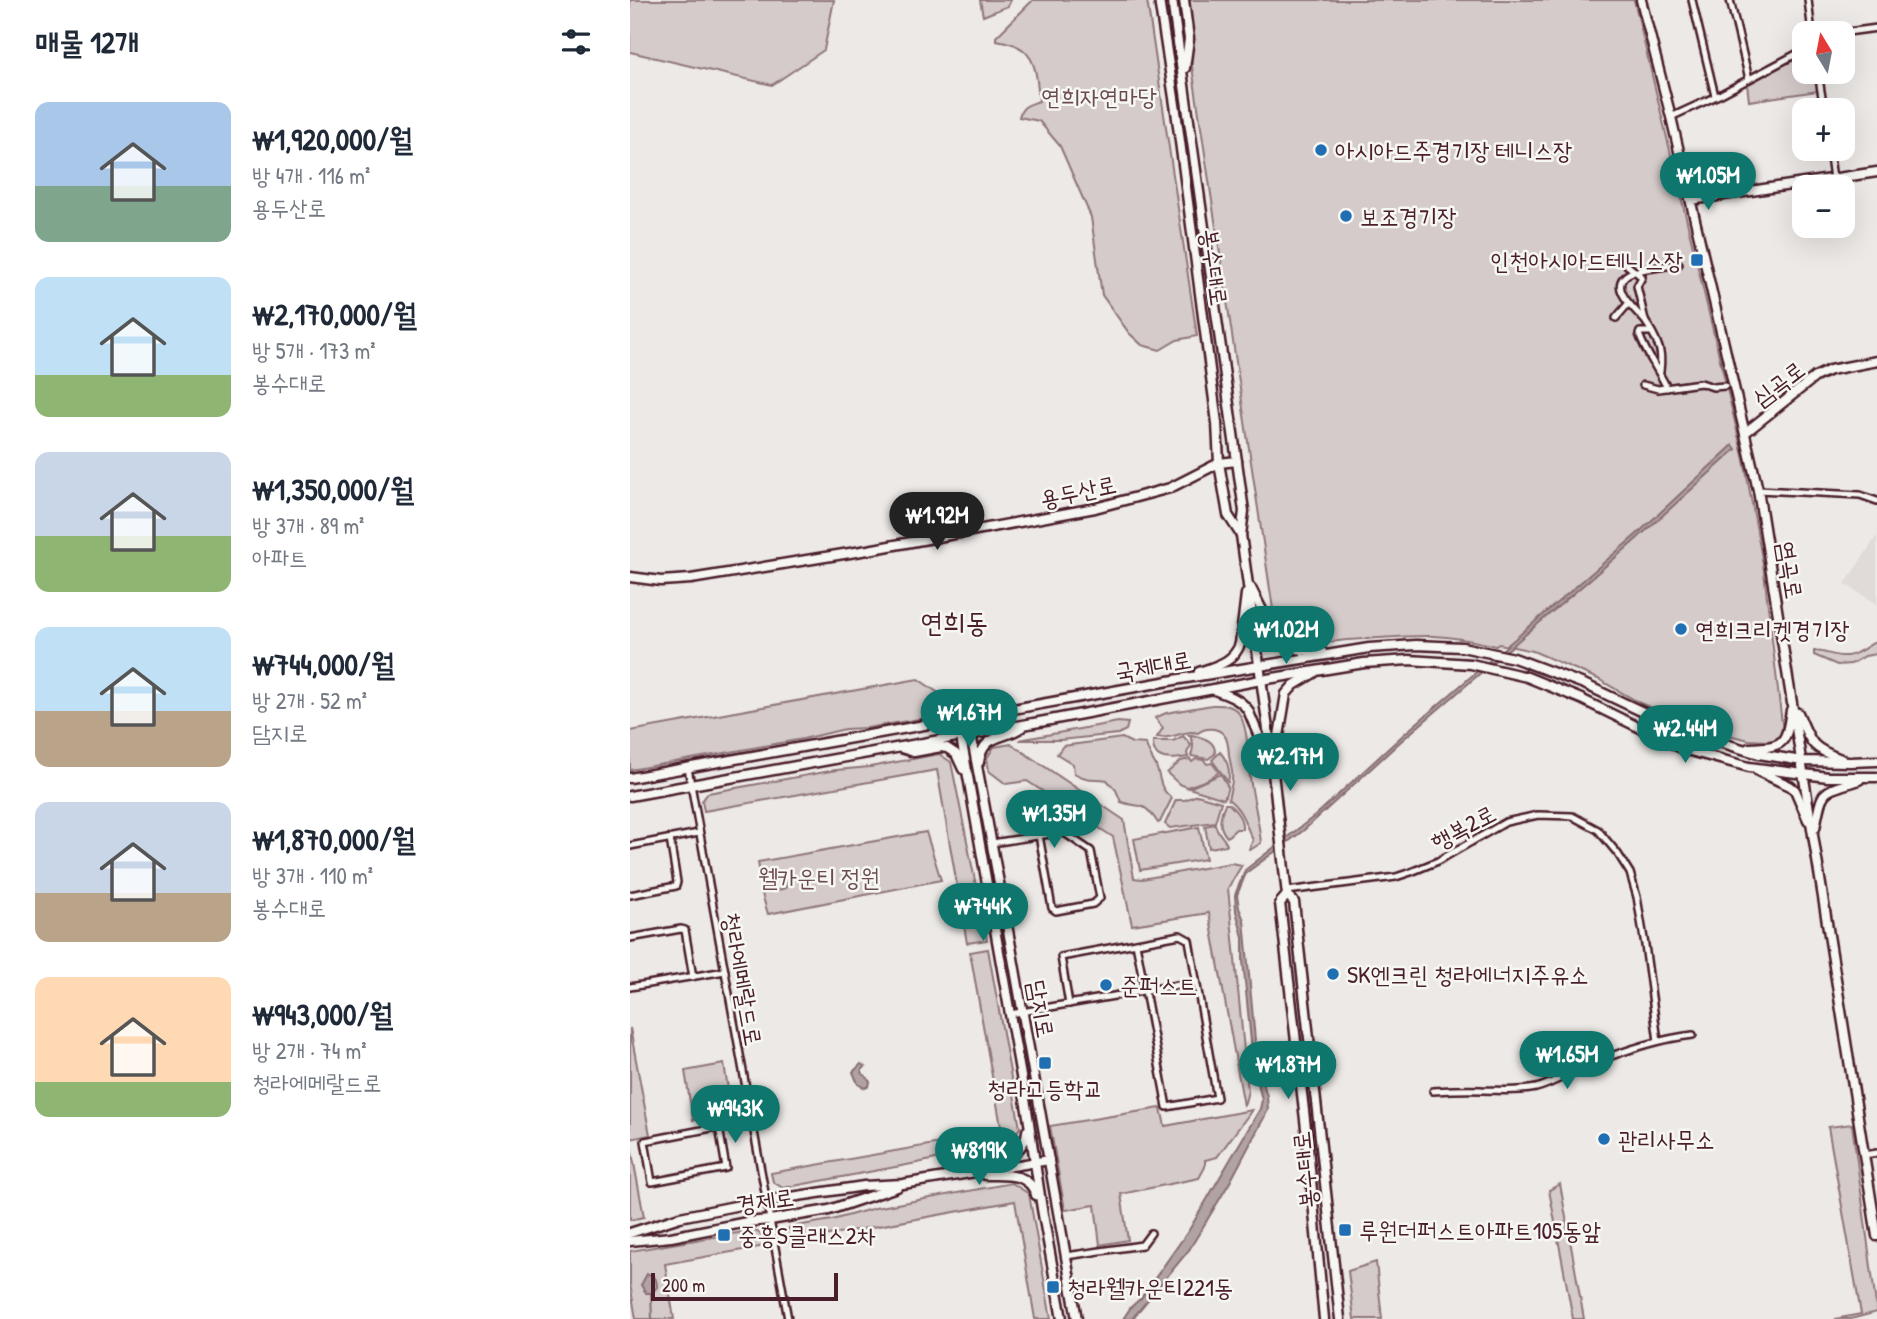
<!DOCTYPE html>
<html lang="ko">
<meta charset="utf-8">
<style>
:root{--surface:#fff;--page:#f2f2f3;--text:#1f2937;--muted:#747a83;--accent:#0f766e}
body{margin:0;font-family:"Patrick Hand","Poor Story",sans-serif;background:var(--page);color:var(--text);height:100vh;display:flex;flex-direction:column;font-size:26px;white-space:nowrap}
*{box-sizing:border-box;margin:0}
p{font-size:23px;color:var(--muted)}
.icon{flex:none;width:38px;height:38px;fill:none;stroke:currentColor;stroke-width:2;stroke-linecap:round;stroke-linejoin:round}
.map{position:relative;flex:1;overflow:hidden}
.details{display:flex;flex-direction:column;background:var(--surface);width:630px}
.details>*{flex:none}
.needle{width:46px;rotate:350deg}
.controls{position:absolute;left:1162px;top:21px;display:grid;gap:14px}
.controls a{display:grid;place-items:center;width:63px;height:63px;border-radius:14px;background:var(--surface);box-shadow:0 7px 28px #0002;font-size:35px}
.scale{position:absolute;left:21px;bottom:18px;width:187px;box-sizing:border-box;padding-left:7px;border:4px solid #4a1f2b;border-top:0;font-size:19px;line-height:24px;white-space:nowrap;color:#4a1f2b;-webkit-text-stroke:5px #f6f6f2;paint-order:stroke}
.price{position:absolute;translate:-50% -60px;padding:0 16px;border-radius:24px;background:var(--accent);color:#fff;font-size:23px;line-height:46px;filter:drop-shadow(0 2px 4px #0008)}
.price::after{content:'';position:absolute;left:50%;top:42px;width:21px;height:16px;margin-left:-10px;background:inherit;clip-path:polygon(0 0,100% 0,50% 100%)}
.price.selected{background:#222;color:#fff}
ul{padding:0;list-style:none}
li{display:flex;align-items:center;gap:21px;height:175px;padding:0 35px}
li span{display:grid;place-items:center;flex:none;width:196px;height:140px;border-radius:14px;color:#555}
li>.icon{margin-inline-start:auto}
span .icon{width:84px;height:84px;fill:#fffc;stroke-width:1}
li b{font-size:30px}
h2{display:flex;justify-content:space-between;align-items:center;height:84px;padding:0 35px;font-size:30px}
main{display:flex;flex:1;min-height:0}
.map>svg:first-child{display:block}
</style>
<main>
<section class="details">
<h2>매물 12개<svg class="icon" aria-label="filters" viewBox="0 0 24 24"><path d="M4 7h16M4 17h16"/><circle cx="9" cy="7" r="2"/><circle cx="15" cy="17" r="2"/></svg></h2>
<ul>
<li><span style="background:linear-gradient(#a9c7e8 60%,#7fa58c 0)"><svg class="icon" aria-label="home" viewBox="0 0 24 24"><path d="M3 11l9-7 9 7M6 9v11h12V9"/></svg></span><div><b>₩1,920,000/월</b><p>방 4개 · 116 m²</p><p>용두산로</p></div></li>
<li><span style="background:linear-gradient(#bfe0f5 70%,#8fb573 0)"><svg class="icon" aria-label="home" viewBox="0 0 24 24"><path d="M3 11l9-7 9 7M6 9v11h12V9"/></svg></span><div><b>₩2,170,000/월</b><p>방 5개 · 173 m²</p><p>봉수대로</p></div></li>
<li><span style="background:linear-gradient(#c9d6e8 60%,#8fb573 0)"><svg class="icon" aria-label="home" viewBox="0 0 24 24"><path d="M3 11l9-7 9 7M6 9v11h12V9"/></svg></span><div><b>₩1,350,000/월</b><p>방 3개 · 89 m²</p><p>아파트</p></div></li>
<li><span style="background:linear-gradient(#bfe0f5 60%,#b9a48a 0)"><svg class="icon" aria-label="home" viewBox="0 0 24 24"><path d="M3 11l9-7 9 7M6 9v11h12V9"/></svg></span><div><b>₩744,000/월</b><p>방 2개 · 52 m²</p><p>담지로</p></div></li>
<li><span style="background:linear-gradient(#c9d6e8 65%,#b9a48a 0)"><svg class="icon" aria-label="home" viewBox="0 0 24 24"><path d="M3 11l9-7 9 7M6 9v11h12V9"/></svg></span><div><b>₩1,870,000/월</b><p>방 3개 · 110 m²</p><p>봉수대로</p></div></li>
<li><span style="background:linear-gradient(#ffd9b3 75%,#8fb573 0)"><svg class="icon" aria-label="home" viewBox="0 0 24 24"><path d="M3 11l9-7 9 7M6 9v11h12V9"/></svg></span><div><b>₩943,000/월</b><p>방 2개 · 74 m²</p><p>청라에메랄드로</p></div></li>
</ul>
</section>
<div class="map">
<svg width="1247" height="1319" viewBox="0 0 1247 1319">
<rect width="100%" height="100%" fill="#ece9e6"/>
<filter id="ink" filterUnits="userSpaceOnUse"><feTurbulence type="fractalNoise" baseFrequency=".0143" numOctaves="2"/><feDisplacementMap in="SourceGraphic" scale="14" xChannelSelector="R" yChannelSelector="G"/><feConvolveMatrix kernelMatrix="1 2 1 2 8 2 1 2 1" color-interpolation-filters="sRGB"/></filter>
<g filter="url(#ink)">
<path fill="#e0dad8" d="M1247,536V604L1215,584Z"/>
<g fill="#d4cbca" stroke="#8f757a" stroke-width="2">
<path d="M0,0H204L194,50L142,85L0,52Z"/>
<path d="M350,0H381L378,6L353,16Z"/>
<path d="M403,0H517L567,336L547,340L530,350L512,345L499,333L472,295L461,217L430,146L409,121L389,117C392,105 399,105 409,101C406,68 406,45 366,40V37Z"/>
<path d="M552,0H1004L1114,460L1133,564L1153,732L1147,739L1137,741L1119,740L1074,729L1010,703L968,679L903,651L869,644L866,646C845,641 824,637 803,636C774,635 745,639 717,640C703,641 675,647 663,644C648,641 646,629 644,616Z"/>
<path d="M1172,54H1174V72H1185L1188,91L1119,101L1117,84Z"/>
<path d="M1243,643H1247V654L1235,656L1221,664L1207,665L1184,655V651C1194,651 1203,656 1212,656C1223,657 1235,648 1243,643Z"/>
<path d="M288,679L335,711L237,728L215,729L173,739L0,770V731Z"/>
<path d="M582,705C592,705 601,704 608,712C619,727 618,759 620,777C623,800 629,821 631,843L620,850L619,849L623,840C615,825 613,810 598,799C601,788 604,777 601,766C601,764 599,757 599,755C598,744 598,732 584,729C577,728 573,729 568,733C553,729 544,740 527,737L533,728L525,718L536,713Z"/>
<path d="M488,722L498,723L496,730L488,734L430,740H389Z"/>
<path d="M559,735H562C573,738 586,740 585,754L578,759L561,756C563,749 565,741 559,735Z"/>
<path d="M553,736L561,745L557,753L558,757C542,760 522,762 523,741H543Z"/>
<path d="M492,738L502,743L516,744C518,753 522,758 526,766C531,779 529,789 542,798L530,822L528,823C513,800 512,809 491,802L486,790L477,780C464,778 457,781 444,773L443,764L427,754L433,746Z"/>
<path d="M381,744L494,820L504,878L512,879L601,863L612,865L598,888L618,1091L614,1106L579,913L502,925L483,837L397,781L376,784L359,771L357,758L364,747Z"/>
<path d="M590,752C598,761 601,770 598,782L582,760Z"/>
<path d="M309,754L321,762L357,940L337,943L307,770L74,811L72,801L78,793L206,770L240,767Z"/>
<path d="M560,759L562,762L566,759L574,760L577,764L582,763L589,772L577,780L557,787L549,784L537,773L551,761Z"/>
<path d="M591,774L598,787L594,799L559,788Z"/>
<path d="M567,795L591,802L585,822L540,828L535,824L546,800H555Z"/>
<path d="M595,804H599C606,811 613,818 612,829H606L597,837C588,827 589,817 595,804Z"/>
<path d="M585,824C588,835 595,838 597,845L579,848L575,826Z"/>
<path d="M569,827L576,859L510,870L504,839Z"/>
<path d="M296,832L311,880L138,914L132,894L156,888L154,878L131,881L128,862Z"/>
<path d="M358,949L390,1128L377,1144L287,1163L153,1188L143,1182L141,1173L372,1132L340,952Z"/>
<path d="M0,1028L20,1135L0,1139Z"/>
<path d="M388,1028H391L392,1031L410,1135L408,1137L406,1136Z"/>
<path d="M94,1064L102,1114L63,1120L55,1071Z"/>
<path d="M531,1108L535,1126L622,1110L587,1157L575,1160V1167L569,1178L491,1194L498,1240L470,1245L465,1205L435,1210L420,1126Z"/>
<path d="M1222,1124L1247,1312L1221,1319H1205L1231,1314L1198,1127Z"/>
<path d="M0,1142L14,1217L0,1220Z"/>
<path d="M382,1183L399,1194L421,1319H405L385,1201L155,1243L154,1234L160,1227L202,1220L245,1208Z"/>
<path d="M930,1184L954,1319H943L919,1190Z"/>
<path d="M125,1230L133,1236L135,1246L35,1264L44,1319H6L0,1284V1251Z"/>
<path d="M746,1262L752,1319H724L718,1271Z"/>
</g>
<g fill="#b1a2a3" stroke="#886e73" stroke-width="2">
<path d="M1103,445L1106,449L1000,545L770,742L674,830L616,873L607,895L609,908L614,920L627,1062L637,1096L638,1110L600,1182L559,1250L502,1319H493L501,1307L511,1298L559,1230L630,1109L632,1100L623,1062L613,961V937L606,911L605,895L615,870L686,815L773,735L1006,535Z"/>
<path d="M231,1064L235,1067L232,1069V1074L235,1075L240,1082L239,1086L235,1088L228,1084L223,1072Z"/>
<path d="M17,1274C25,1274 27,1281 27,1287L22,1293H16L11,1285Z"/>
</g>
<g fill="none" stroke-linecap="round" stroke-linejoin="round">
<path stroke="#886e73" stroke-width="2" d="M21,1293L22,1319"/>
<defs>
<g id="street">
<path d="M1062,0L1085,96"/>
<path d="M1100,0L1119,79"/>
<path d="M1178,0L1182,33"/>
<path d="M1210,33L1247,28"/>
<path d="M1188,72L1194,110"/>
<path d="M1041,117L1091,94L1174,50"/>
<path d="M1199,149L1203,179"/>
<path d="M992,258L997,265L1012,277L1007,286L1015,320"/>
<path d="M986,318L998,304"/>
<path d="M1021,332H1010L1009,334C1016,354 1028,369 1037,388"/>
<path d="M1030,372C1031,364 1032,353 1028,345C1025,337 1020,328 1015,321C1006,310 975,286 1000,273C1008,269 1039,266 1049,264"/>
<path d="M1013,385L1028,389L1063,384L1071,383L1083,387L1095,386"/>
<path d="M1128,490L1230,495L1247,501"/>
<path d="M58,768L158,1319"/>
<path d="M362,843L433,832L461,851L470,898L463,904L426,911L422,908L402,796"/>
<path d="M0,846L69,833"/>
<path d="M657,891L766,877L781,872L808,861L876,822L908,815L942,816L968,830L988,854L1000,873L1007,897L1015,945L1028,1041"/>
<path d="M0,895L46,886L47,882L40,839"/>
<path d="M0,938L51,929L55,930L63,977"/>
<path d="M0,987L95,971"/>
<path d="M439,1004L431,957L550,935L559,940L587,1098L537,1107L506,943"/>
<path d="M380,1014L565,982"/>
<path d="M803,1091C819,1090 836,1089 852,1090C870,1090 888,1092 906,1088C926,1083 941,1071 960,1064C993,1051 1028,1039 1063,1035"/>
<path d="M89,1127L96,1168L22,1182L15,1141L123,1120"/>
<path d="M1234,1155L1247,1153"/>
<path d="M436,1256L512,1245L521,1233"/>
</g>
<g id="secondary">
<path d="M529,0L546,111L587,423L589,463L598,515L611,535"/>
<path d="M542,0L614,511L611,535L638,729L657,895L664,902L710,1319"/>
<path d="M554,0L559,39L555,68"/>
<path d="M1011,0L1041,117L1128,490L1247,1236"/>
<path d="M1061,200L1247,172"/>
<path d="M1116,432L1185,377L1200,370L1247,361"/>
<path d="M0,577L31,581L61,579L238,550L465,508L540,488L589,463L607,461"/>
<path d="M621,588L646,638C659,651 675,650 692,652"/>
<path d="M569,672C586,666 603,663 610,644L616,594"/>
<path d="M584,690C597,695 609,698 618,710L639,761"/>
<path d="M1168,713C1181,742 1179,747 1211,759"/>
<path d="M338,718L380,941L447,1319"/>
<path d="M328,720L398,1116L412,1209L432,1319"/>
<path d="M271,748L284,752L311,747L317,748L326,754L333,769"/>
<path d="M1119,748C1154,747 1156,745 1161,710"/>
<path d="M645,760L656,694L664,685L684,673"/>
<path d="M349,762C353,733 374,740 392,727"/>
<path d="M1128,771L1160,786L1165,790L1178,820"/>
<path d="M0,778L550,679L739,648L786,645L832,647L884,658L954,684L1053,731L1129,754L1172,761L1220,762L1247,761"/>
<path d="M0,796L415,721L631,680L734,663L779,660L841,664L897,677L951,699L1053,749L1119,767L1198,777H1247"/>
<path d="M1185,828C1193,787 1190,793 1229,780"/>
<path d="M657,895L650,903L677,1137L694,1319"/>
<path d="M347,1169C367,1159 395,1156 397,1131"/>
<path d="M355,1175C375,1175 399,1172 406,1195"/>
<path d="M0,1233L50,1217L115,1204L234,1186L273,1184L419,1160"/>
<path d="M0,1241L41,1237L117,1222L140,1220L199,1210L267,1187"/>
</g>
</defs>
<use href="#street" stroke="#4a1f2b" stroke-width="10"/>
<use href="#secondary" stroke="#4a1f2b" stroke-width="13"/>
<use href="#street" stroke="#f6f6f2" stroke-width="5"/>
<use href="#secondary" stroke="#f6f6f2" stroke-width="8"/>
</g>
</g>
<g fill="#1f6fb2" stroke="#f6f6f2" stroke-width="2.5">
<circle cx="691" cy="150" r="7"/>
<circle cx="716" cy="216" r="7"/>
<rect x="1060" y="253" width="14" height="14" rx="3.5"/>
<circle cx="1051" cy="629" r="7"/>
<circle cx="703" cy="974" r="7"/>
<circle cx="476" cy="985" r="7"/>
<rect x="408" y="1056" width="14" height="14" rx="3.5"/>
<circle cx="974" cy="1139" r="7"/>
<rect x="708" y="1223" width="14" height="14" rx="3.5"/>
<rect x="87" y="1228" width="14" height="14" rx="3.5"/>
<rect x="416" y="1280" width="14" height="14" rx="3.5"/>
</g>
<g text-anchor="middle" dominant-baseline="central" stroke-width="5" stroke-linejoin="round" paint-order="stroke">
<g font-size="24" fill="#6c4a53" stroke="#f6f6f2">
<text x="469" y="96">연희자연마당</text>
<text x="189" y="877">웰카운티 정원</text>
</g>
<g font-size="24" fill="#4a1f2b" stroke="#f6f6f2" text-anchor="start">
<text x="705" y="150">아시아드주경기장 테니스장</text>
<text x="730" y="216">보조경기장</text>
<text x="1053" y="260" text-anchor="end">인천아시아드테니스장</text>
<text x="1065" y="629">연희크리켓경기장</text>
<text x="717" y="974">SK엔크린 청라에너지주유소</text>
<text x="490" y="985">준퍼스트</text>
<text x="415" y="1088" text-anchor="middle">청라고등학교</text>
<text x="988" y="1139">관리사무소</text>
<text x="729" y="1230">루원더퍼스트아파트105동앞</text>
<text x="108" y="1235">중흥S클래스2차</text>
<text x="437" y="1287">청라웰카운티221동</text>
</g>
<g font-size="24" fill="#4a1f2b" stroke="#f6f6f2">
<text transform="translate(585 267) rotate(82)">봉수대로</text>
<text transform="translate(1148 383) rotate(-37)">심곡로</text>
<text transform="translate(448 491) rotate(-12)">용두산로</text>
<text transform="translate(1161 570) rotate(81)">염곡로</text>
<text transform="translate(523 665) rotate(-10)">국제대로</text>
<text transform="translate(833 827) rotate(-28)">행복2로</text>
<text transform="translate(113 979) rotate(80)">청라에메랄드로</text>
<text transform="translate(412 1009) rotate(80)">담지로</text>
<text transform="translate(674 1170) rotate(-96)">봉수대로</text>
<text transform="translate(135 1200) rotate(-8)">경제로</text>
</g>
<g font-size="28" fill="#4a1f2b" stroke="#f6f6f2">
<text x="324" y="622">연희동</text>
</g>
</g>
</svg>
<div class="controls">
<a><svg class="needle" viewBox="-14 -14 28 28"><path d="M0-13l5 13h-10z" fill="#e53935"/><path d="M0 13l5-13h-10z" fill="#747a83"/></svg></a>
<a>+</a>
<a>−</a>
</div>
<div class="scale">200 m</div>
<b class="price" style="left:1078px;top:212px">₩1.05M</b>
<b class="price selected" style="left:307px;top:552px">₩1.92M</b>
<b class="price" style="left:656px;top:666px">₩1.02M</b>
<b class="price" style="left:339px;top:749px">₩1.67M</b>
<b class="price" style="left:1055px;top:765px">₩2.44M</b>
<b class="price" style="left:660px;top:793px">₩2.17M</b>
<b class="price" style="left:424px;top:850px">₩1.35M</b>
<b class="price" style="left:353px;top:943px">₩744K</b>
<b class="price" style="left:937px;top:1091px">₩1.65M</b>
<b class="price" style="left:658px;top:1101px">₩1.87M</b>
<b class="price" style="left:105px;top:1145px">₩943K</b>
<b class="price" style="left:349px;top:1187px">₩819K</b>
</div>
</main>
